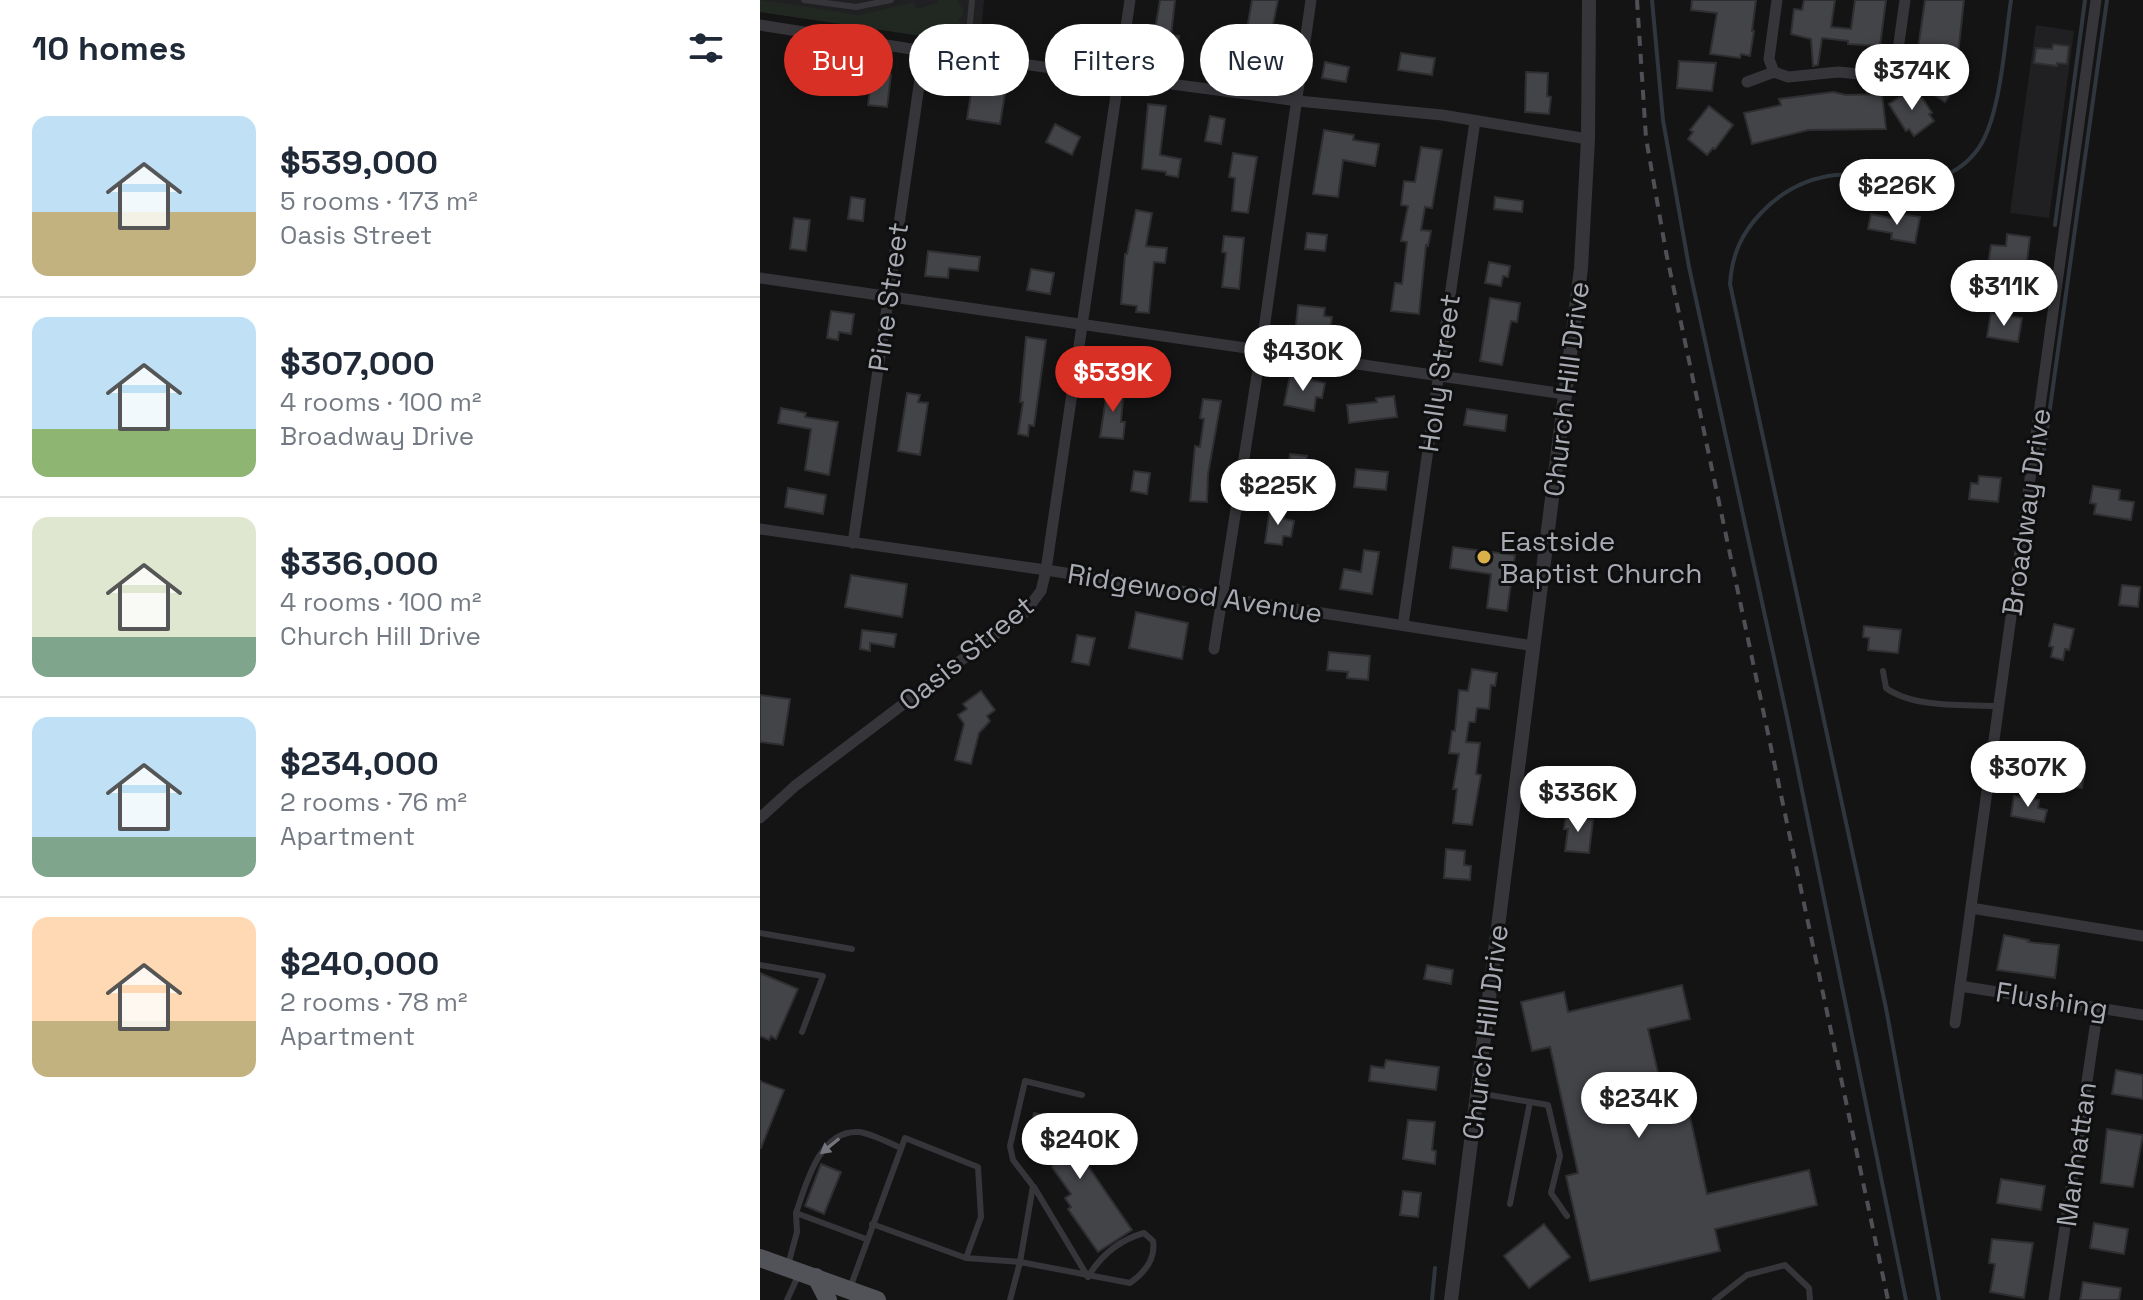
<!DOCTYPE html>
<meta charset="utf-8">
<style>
:root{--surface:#fff;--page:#f6f6f7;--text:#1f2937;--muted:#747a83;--line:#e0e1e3;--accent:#d93025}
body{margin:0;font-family:"Space Grotesk",sans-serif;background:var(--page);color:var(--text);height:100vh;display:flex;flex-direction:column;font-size:30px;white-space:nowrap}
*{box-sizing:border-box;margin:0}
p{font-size:26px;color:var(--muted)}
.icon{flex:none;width:44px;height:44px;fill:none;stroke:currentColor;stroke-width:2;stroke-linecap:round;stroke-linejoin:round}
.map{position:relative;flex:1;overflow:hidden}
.side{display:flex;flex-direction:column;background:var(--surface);width:760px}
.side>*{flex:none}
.guide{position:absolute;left:24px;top:24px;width:760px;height:72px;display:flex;gap:16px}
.price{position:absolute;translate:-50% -68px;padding:0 18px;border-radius:28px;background:#fff;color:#222;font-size:26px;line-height:52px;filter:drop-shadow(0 2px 4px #0008)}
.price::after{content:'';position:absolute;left:50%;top:48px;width:24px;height:18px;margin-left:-12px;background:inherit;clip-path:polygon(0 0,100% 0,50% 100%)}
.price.active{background:var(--accent);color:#fff}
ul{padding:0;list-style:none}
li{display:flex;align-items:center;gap:24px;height:200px;padding:0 32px}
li+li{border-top:2px solid var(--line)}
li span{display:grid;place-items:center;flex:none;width:224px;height:160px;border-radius:16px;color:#555}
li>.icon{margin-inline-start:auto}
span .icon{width:96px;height:96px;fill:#fffc;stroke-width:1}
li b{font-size:34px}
h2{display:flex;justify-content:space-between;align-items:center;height:96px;padding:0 32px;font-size:34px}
.chip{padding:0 28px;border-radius:36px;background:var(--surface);box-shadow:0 4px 12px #0003;font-size:28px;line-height:72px}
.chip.active{background:var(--accent);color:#fff}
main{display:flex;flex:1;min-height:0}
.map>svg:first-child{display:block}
</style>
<main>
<section class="side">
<h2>10 homes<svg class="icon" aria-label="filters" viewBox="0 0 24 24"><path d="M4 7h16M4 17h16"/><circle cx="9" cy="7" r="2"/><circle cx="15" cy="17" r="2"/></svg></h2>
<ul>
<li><span style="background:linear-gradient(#bfe0f5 60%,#c2b280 0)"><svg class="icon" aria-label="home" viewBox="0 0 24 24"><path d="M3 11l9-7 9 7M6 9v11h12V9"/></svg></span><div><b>$539,000</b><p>5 rooms · 173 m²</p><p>Oasis Street</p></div></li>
<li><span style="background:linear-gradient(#bfe0f5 70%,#8fb573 0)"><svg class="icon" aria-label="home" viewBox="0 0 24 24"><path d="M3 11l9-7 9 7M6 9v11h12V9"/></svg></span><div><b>$307,000</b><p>4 rooms · 100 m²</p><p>Broadway Drive</p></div></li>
<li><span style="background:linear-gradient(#dfe7d0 75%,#7fa58c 0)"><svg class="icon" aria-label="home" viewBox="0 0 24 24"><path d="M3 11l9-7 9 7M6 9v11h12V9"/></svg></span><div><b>$336,000</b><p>4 rooms · 100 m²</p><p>Church Hill Drive</p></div></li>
<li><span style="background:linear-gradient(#bfe0f5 75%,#7fa58c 0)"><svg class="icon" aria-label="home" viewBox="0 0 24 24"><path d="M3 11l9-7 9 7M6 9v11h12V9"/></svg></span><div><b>$234,000</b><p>2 rooms · 76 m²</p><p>Apartment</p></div></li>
<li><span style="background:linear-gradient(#ffd9b3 65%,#c2b280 0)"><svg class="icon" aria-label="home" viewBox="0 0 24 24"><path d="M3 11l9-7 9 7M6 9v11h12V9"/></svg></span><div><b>$240,000</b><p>2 rooms · 78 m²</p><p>Apartment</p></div></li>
</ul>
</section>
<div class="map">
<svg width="1383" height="1300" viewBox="0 0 1383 1300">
<rect width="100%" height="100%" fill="#141415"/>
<g fill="#202022">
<path d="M0,0H224L220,44L0,12Z"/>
<path d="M1276,25L1314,31L1289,218L1250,213Z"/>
</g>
<path fill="#212822" d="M0,0L100,15L154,2L156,9L178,3V0H197L203,9V15L198,21L202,24L201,35L195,41L0,12Z"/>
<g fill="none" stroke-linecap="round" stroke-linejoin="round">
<g stroke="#2f363d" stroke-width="4">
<path d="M892,0L903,120L929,267L1027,717L1146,1300"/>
<path d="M1295,225L1325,0"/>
<path d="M1284,451L1347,0"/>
<path d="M672,1300L675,1268"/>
<path d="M1179,1300L1126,1008L970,284C972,255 981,234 1001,213C1021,192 1047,178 1076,175C1127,170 1180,201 1218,149C1241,117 1245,39 1251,0"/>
</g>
</g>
<g fill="#434448" stroke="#2f2e31" stroke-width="2">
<path d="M400,0H415L411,36H419L417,58L391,55Z"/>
<path d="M492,0H518L510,39L486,35Z"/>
<path d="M932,0H996L992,31H994L990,56L981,54L980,58L950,54L957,13L931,10Z"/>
<path d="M1044,0H1075L1071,27L1091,29L1095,0H1126L1120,46L1088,44V41L1062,38L1058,65L1053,66L1051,39L1031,34L1034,9L1042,10Z"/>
<path d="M1165,0H1204L1198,54L1189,53L1186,70L1200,82L1185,102L1152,81L1172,51L1158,49Z"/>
<path d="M1293,44L1309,46L1307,64L1297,63V66L1274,63L1276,48L1292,49Z"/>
<path d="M454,53L480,58L477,73L451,68Z"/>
<path d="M641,53L675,58L672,75L638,70Z"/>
<path d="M919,61L956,63L952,91L917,88Z"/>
<path d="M565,62L589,67L586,82L562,78Z"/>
<path d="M766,72L788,73L787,96L791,97L789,114L765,112Z"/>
<path d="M112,73L131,75L127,107L108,105Z"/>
<path d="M213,81L246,87L240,124L207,119Z"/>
<path d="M1155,87L1172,113L1169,114L1174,121L1154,136L1149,129L1146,131L1129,104Z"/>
<path d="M1073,92L1086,95L1122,94L1126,129L1048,130L992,144L984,113L1021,105L1019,99Z"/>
<path d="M388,104L406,106L400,155L421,159L418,177L406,175V172L382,169Z"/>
<path d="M949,106L973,125L955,149L953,148L947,155L928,139L933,132L930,130Z"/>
<path d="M450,116L465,119L461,144L445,141Z"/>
<path d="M295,124L320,137L312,155L286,142Z"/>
<path d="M564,130L594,135L593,140L619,144L615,166L583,160L578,197L553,194Z"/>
<path d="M661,147L682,150L672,208L665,207L661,230L671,231L668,246L666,245L659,314L631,311L635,283L642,284L647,242L641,241L648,206L641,205L644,181L655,182Z"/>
<path d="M473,153L497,157L488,213L472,211L475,178L469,177Z"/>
<path d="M91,197L105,199L103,221L88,219Z"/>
<path d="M735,197L763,201L762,212L734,209Z"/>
<path d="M376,210L392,213L386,246L407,248L405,263L394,262L389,313L376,312L377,306L361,304L365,254H367Z"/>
<path d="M1111,214L1140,220L1141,214L1160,217L1155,243L1131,239L1132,233L1108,229Z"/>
<path d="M34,218L50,220L46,251L30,249Z"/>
<path d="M547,233L567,235L565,251L545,249Z"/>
<path d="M1247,234L1270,237L1266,269L1228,265L1231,245L1246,246Z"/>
<path d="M464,236L484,238L479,289L462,287L466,253L462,252Z"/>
<path d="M168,251L220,257L218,271L189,268L188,278L165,276Z"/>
<path d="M729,262L750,266L748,277L743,276L741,286L725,283Z"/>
<path d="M271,269L294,273L290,294L267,290Z"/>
<path d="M730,298L760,303L757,322L751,321L742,365L720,361Z"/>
<path d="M538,305L565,308L564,316L572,317L569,337L535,334Z"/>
<path d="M71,311L94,314L91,334L79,332L78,340L67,338Z"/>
<path d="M1231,313L1262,318L1258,342L1227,337Z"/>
<path d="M266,337L286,340L274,426L269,425L268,436L258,434L263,402H260Z"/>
<path d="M530,376L565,383L562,398L556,397L554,411L524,405Z"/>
<path d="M348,385L364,387L361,422H365L363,439L340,437Z"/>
<path d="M147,393L160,395L158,402L168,403L160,455L138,451Z"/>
<path d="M634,396L637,417L589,423L587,405L617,402L616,398Z"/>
<path d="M443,399L461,401L448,474L447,502L430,501L435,446L440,447L444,419L440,418Z"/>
<path d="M21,408L46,413L45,417L78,422L69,475L45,470L51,429L18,423Z"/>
<path d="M707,409L747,415L745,431L704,425Z"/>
<path d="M530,454L547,456L544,488L536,487L535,491L516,489L519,461L529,462Z"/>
<path d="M596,469L628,472L626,490L594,487Z"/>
<path d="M374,471L390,473L387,494L371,491Z"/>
<path d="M1219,476L1241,478L1238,502L1209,499L1211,483L1218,484Z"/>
<path d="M1333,486L1360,490L1359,500L1374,502L1371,520L1334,514L1336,504L1330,503Z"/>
<path d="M28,488L66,495L63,514L25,507Z"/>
<path d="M510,508L525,511L524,519L534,521L531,537L523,536L522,545L505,543Z"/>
<path d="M693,547L755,555L747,611L727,608L731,574L690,568Z"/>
<path d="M604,550L619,552L612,594L580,589L584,569L601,572Z"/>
<path d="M91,575L147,584L142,617L85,607Z"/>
<path d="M1362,585L1380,587L1378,607L1359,605Z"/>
<path d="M376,612L428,623L422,659L369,648Z"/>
<path d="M1294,624L1314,629L1309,650L1305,649L1303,660L1291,657L1293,647L1289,646Z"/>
<path d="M1104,626L1141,630L1138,653L1108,650L1109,638L1103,637Z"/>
<path d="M102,630L136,634L134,647L110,643V651L100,649Z"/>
<path d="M317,635L335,638L329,665L312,662Z"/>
<path d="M569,652L610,656L608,680L587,678L588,672L567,670Z"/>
<path d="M712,669L737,673L735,686L731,685L729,709L717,708L715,722H709L706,742L720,743L716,774L721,775L712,825L693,823L697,789H693L699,754L689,753L692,731H695L699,690L708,691Z"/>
<path d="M221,691L235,710L227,716L230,721L219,733L211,764L195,760L204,724L198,715L207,709L203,704Z"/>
<path d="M0,695L30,699L23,745L0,742Z"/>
<path d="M1299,746L1318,748L1314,773L1324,775L1322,788L1282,782L1287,753L1297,754Z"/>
<path d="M1254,796L1279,800L1278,808L1287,810L1284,822L1251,816Z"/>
<path d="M806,816L833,820L829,853L805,851L808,829H804Z"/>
<path d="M686,849L705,851L704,865L711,866L710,880L684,878Z"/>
<path d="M1244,935L1269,940L1268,942L1299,945L1295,978L1237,970Z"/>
<path d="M667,965L693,970L691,984L664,979Z"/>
<path d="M0,973L38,989L16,1039L11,1036L9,1040L0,1036Z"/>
<path d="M922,985L930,1019L888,1029L906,1108L927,1103L947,1194L1049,1170L1057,1205L955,1229L960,1251L830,1281L806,1176L818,1173L790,1047L772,1051L761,1002L804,992L808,1012Z"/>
<path d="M626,1060L679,1067L676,1090L609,1081L611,1066L624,1068Z"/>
<path d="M1356,1070L1383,1075V1099L1352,1094Z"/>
<path d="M0,1081L24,1090L1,1148H0Z"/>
<path d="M274,1113L326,1125L319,1153L372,1230L338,1252L308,1209L311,1207L305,1198L311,1194L292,1167L297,1149L268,1142Z"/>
<path d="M648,1120L675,1122L672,1150L676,1151L675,1164L643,1159Z"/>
<path d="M1347,1129L1383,1135L1373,1187L1341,1183Z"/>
<path d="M61,1164L81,1172L64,1214L45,1206Z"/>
<path d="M1241,1179L1285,1186L1281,1210L1237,1203Z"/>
<path d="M643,1191L661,1193L658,1217L640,1215Z"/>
<path d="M1334,1223L1368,1229L1364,1254L1330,1248Z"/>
<path d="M784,1224L810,1257L769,1288L744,1256Z"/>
<path d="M1232,1239L1273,1243L1264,1298L1230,1292L1235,1264L1229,1263Z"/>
<path d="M1323,1282L1361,1288L1359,1300H1320Z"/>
</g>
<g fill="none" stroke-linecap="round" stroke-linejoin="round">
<g stroke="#36363a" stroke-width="6">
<path d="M44,0L96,7L131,0"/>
<path d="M207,56L212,0"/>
<path d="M1123,671L1126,688C1153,708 1206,705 1239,706"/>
<path d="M0,933L92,949"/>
<path d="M0,965L63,976L42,1032"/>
<path d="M718,1093L788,1105L800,1156L791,1193L807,1216"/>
<path d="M274,1187L328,1277"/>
<path d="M750,1204L770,1102"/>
<path d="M36,1213C46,1185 59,1130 98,1132C111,1133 129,1143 141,1148"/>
<path d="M112,1224L206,1258"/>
<path d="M28,1265L37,1232L36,1213L106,1239"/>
<path d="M90,1288L145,1138L218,1167L221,1217L206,1258L260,1262L273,1186L253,1160L250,1146L265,1081L322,1095"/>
<path d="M27,1300L39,1274"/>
<path d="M250,1300L260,1262L370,1283C384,1273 396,1259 393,1241L384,1233C359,1240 341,1255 328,1277"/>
<path d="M955,1300L987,1275L1025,1265L1049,1288L1050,1300"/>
</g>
<g stroke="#36363a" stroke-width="11">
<path d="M0,25L164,51L538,101L682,115L828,139"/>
<path d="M1014,72L1009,59L1017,0"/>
<path d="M987,82L1014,72L1028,77L1078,72L1111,75L1126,73L1133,67L1137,57L1145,0"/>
<path d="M0,278L805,394"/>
<path d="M0,529L286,570L774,646"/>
<path d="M93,543L164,51"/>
<path d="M643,625L715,121"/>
<path d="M454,649L501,350L551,0"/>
<path d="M0,818L35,786L265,612L281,591L286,570L370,0"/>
<path d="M1211,908L1383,936"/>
<path d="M1200,986L1383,1015"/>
<path d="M1195,1023L1336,0"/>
<path d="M1294,1300L1338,1008"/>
</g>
<path stroke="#36363a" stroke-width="14" d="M691,1300L821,268L828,139L829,0"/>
<g stroke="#525359" stroke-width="18">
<path d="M0,1258L117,1300"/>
<path d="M56,1277L68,1300"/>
</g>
<path stroke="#4f5055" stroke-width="4" stroke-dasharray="10 8" stroke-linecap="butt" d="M877,0L886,138L906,252L1128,1300"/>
</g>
<defs><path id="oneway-solid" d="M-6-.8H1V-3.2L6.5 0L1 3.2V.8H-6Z" transform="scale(2)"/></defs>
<use fill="#75767d" href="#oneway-solid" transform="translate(70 1146) rotate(141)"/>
<circle fill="#dab148" stroke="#0f0f10" stroke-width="3" cx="724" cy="557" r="8"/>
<g text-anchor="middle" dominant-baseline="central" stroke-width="6" stroke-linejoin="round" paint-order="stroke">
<g font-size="28" fill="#a8abb4" stroke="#0f0f10">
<text transform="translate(128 297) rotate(-82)">Pine Street</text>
<text transform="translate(679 373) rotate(-82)">Holly Street</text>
<text transform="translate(806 389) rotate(-83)">Church Hill Drive</text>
<text transform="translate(1266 512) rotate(-82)">Broadway Drive</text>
<text transform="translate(435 593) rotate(9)">Ridgewood Avenue</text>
<text transform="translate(206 653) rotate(-39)">Oasis Street</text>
<text transform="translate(1292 1000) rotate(9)">Flushing</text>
<text transform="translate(725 1032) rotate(-83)">Church Hill Drive</text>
<text transform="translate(1316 1154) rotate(-82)">Manhattan</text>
</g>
<g font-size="28" fill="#a8abb4" stroke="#0f0f10" text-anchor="start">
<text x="740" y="541">Eastside<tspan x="740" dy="32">Baptist Church</tspan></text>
</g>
</g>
</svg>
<b class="price" style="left:1152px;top:112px">$374K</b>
<b class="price" style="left:1137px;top:227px">$226K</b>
<b class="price" style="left:1244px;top:328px">$311K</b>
<b class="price" style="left:543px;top:393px">$430K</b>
<b class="price active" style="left:353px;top:414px">$539K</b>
<b class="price" style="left:518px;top:527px">$225K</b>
<b class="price" style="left:1268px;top:809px">$307K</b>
<b class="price" style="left:818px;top:834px">$336K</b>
<b class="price" style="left:879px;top:1140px">$234K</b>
<b class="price" style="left:320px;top:1181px">$240K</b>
<div class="guide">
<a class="chip active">Buy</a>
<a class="chip">Rent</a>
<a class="chip">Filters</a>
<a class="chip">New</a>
</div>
</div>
</main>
